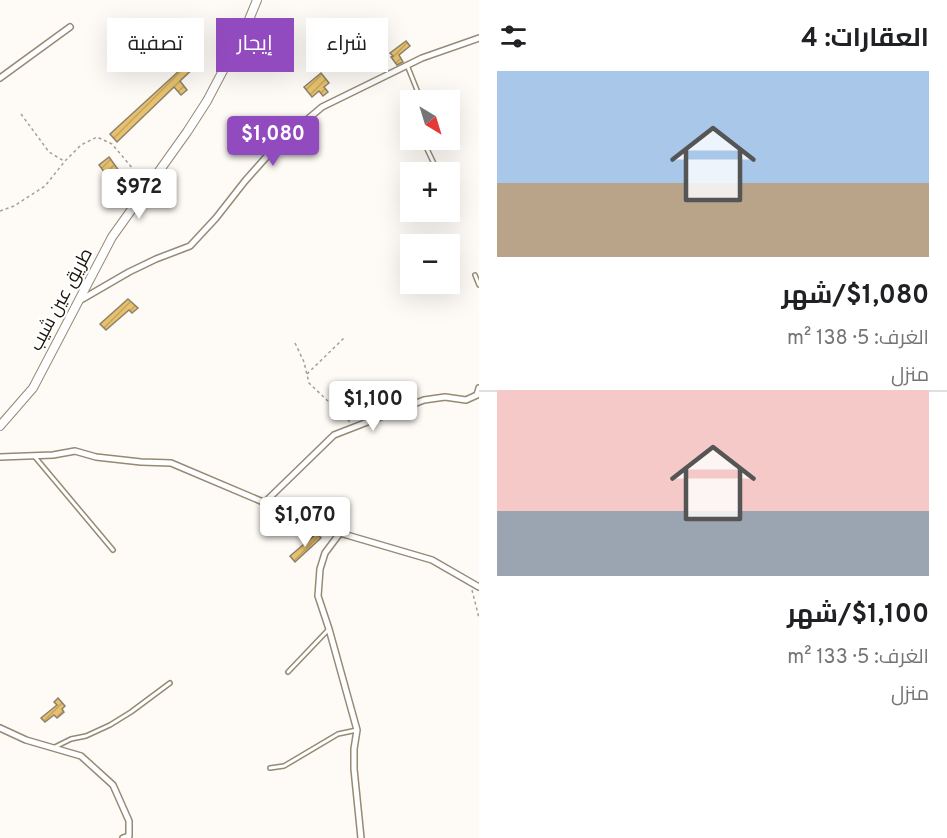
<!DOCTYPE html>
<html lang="ar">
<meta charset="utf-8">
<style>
:root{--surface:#fff;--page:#f2f2f2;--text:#202124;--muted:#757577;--line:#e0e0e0;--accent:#924bbe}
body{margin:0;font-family:Overpass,Cairo,sans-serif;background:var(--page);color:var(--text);direction:rtl;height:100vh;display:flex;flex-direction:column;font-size:22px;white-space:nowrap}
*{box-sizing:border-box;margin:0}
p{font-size:20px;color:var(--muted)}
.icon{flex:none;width:33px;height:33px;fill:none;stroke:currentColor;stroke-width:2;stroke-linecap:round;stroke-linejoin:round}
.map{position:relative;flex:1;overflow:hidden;direction:ltr}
.panel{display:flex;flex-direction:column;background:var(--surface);width:468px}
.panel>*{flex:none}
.hud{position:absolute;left:18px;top:18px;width:370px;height:54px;direction:rtl;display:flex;gap:12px}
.needle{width:39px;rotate:142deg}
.buttons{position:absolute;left:400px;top:90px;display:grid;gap:12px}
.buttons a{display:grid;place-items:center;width:60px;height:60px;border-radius:0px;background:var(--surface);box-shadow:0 6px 24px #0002;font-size:30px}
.price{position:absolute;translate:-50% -51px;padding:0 14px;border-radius:6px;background:#fff;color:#222;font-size:20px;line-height:39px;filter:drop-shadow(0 2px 3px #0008)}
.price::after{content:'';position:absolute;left:50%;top:36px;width:18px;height:14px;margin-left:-9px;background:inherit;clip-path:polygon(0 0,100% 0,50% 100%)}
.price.selected{background:var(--accent);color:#fff}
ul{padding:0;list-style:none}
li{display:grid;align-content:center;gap:12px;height:318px;padding:0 18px}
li+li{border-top:2px solid var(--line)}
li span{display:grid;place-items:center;height:186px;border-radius:0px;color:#555}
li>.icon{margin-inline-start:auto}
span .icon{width:108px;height:108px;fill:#fffc;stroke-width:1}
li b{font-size:26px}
h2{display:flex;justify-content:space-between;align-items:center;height:72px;padding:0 18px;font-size:26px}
.tag{padding:0 21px;border-radius:0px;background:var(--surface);box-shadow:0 6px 24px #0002;font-size:21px;line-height:54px}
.tag.selected{background:var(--accent);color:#fff}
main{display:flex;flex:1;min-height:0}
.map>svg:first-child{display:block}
</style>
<main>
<section class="panel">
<h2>العقارات: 4<svg class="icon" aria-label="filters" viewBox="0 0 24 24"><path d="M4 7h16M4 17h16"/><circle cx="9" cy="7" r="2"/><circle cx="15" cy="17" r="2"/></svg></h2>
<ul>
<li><span style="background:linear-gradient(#a9c7e8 60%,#b9a48a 0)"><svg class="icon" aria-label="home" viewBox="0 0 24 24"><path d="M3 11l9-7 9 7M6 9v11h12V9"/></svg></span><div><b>$1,080/شهر</b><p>الغرف: 5 · 138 m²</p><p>منزل</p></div></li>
<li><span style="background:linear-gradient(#f6c9c9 65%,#9aa5b1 0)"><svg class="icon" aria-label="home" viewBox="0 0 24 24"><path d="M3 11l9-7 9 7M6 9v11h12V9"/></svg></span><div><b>$1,100/شهر</b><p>الغرف: 5 · 133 m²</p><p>منزل</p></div></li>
</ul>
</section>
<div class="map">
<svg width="479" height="838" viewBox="0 0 479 838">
<defs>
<pattern id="building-hatch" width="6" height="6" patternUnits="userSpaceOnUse" patternTransform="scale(1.5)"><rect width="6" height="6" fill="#e7c16d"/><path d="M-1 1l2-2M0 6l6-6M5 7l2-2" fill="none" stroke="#c5a55d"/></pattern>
</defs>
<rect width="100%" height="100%" fill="#fefbf6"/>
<g fill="url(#building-hatch)" stroke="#8c816b" stroke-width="1.5">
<path d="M406,41L410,46L399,55L403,62L397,65L391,57L393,56L390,53Z"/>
<path d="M192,59L197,65L180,81L187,90L181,95L174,87L117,142L110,134Z"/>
<path d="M321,73L329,83L324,87L328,92L323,96L319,91L312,97L304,87Z"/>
<path d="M109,157L125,179L115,187L99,165Z"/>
<path d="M128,299L138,308L132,313L129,310L106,330L100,324Z"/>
<path d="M317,533L321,538L295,562L290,556Z"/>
<path d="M58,698L65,706L62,709L64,712L57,718L54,715L45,722L41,718L57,705L54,702Z"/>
</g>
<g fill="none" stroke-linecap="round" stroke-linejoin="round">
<defs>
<g id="service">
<path d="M407,65L421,100"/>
<path d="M429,140L427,149L438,172"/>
<path d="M475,275L479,285"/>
<path d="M35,457L113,550"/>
<path d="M288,672L329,629"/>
<path d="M55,747L71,739L86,736L110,725L131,712L170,683"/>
<path d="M270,768L284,766L338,734L357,730"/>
</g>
<g id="minor">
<path d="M0,78L70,27"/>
<path d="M79,301L129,272L156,259L190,246L216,218L245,181L277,145L322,107L422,58L479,38"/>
<path d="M0,457L53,455L75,451L96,457L141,462L171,463L282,510L340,533L325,553L320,569L318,596L329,629L357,730L354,749V769L361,838"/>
<path d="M264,503L334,435L424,400L445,397L466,400L477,395L479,388"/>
<path d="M340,533L432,560L479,587"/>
<path d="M0,728L26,740L81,756L113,785L129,821V836L123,838"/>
</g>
<path id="secondary" d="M0,426L33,388L112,237L187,132L207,101L246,27L257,0"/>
</defs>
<use href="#service" stroke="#958a73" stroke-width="6"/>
<use href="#minor" stroke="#958a73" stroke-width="8"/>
<use href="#secondary" stroke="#958a73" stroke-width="10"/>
<g stroke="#a39f99" stroke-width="1.5" stroke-dasharray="3 3" stroke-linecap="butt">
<path d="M21,114L49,152L64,161"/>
<path d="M0,211L14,206L45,186L65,161L81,145L97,137L112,144L144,182"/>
<path d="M295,343L304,362L309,383L350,422"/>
<path d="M307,374L344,338"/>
<path d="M472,590L479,618"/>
</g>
<use href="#service" stroke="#fff" stroke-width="3"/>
<use href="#minor" stroke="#fff" stroke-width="5"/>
<use href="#secondary" stroke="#fff" stroke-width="8"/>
</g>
<g text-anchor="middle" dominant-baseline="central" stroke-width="4.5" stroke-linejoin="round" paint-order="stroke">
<g font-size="18" fill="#17130b" stroke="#fff">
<text transform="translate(62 300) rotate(-62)">طريق عين شيب</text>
</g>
</g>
</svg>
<div class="buttons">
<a><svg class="needle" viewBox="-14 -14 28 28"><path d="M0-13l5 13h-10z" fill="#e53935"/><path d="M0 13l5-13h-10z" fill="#757577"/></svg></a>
<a>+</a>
<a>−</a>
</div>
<b class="price selected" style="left:273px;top:167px">$1,080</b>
<b class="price" style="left:139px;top:220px">$972</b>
<b class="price" style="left:373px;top:432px">$1,100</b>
<b class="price" style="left:305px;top:548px">$1,070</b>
<div class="hud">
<a class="tag">شراء</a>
<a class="tag selected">إيجار</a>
<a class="tag">تصفية</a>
</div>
</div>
</main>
